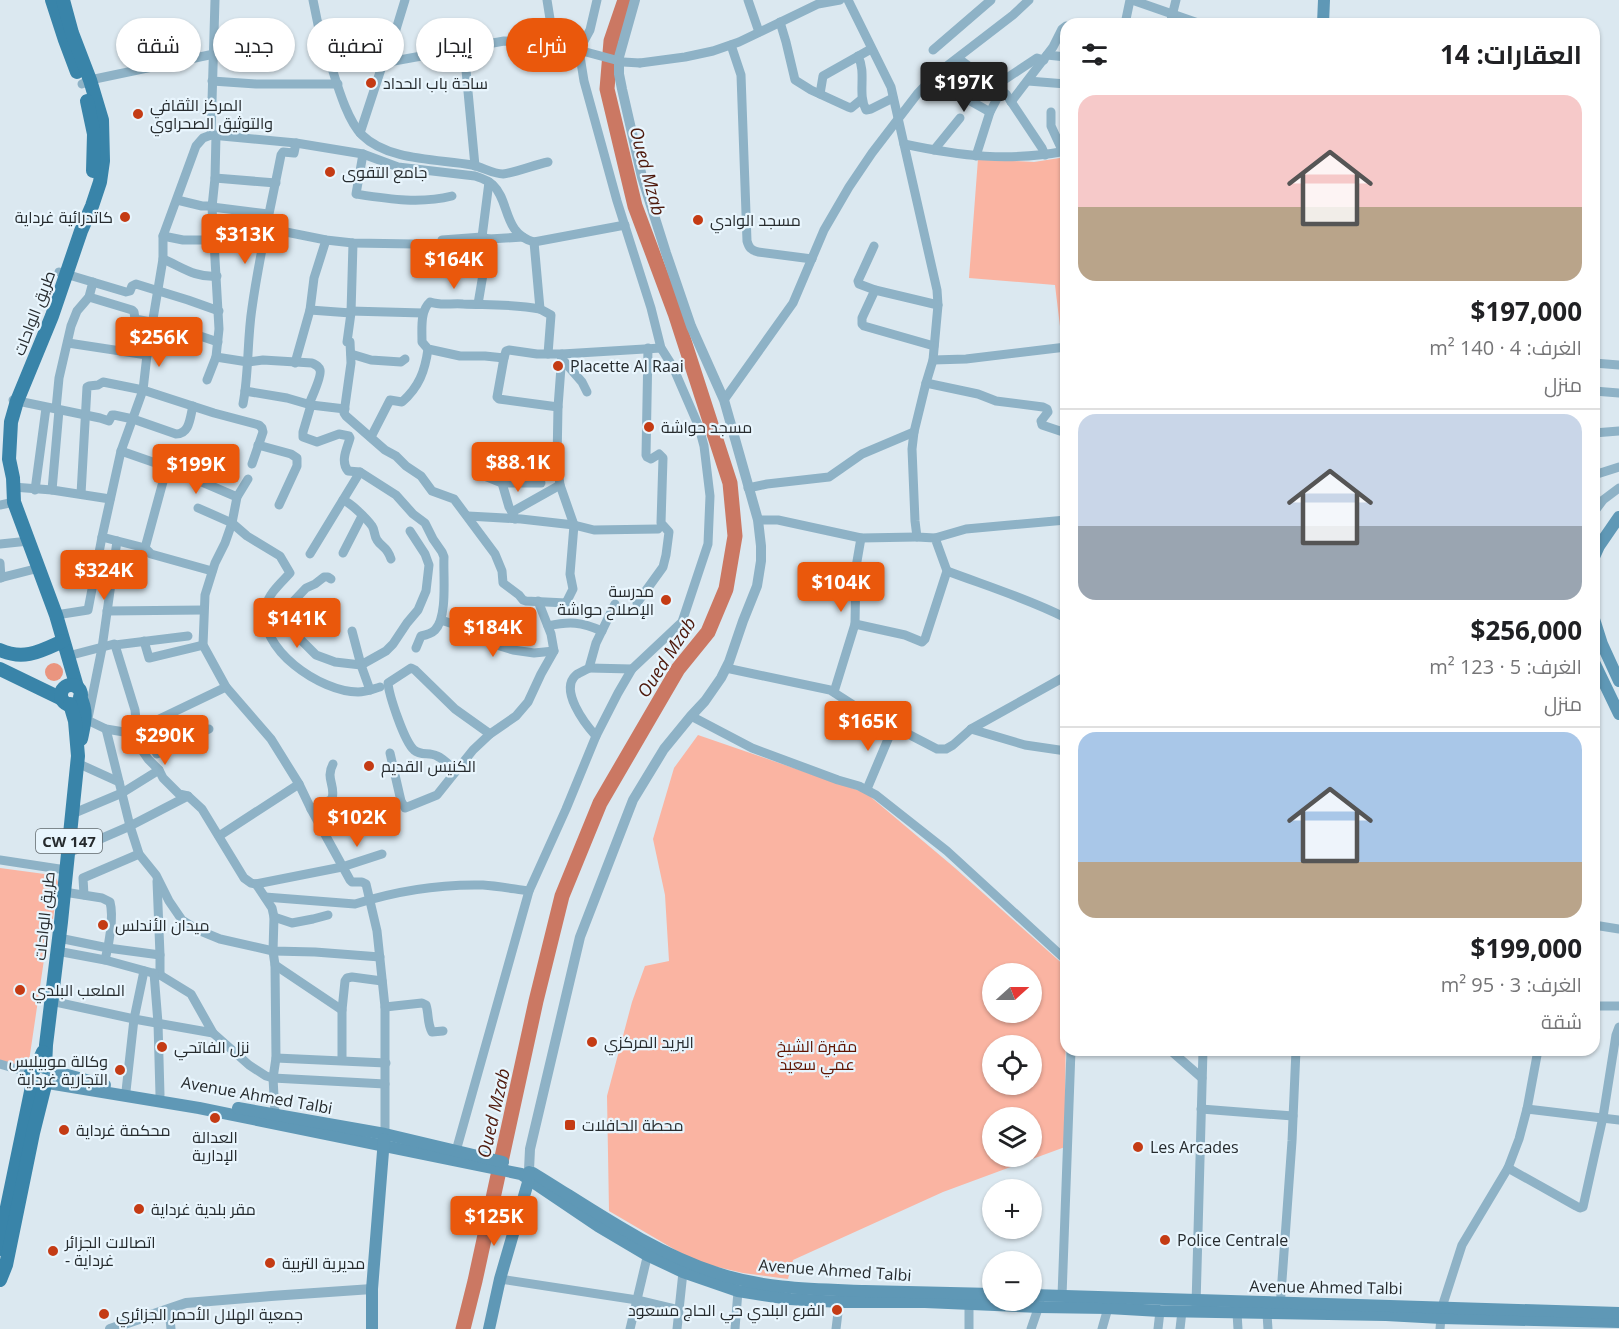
<!DOCTYPE html>
<html lang="ar">
<meta charset="utf-8">
<style>
:root{--surface:#fff;--page:#f6f6f6;--text:#202124;--muted:#757577;--line:#e0e0e0;--accent:#ea580c}
body{margin:0;font-family:"Open Sans",Cairo,sans-serif;background:var(--page);color:var(--text);direction:rtl;height:100vh;display:flex;flex-direction:column;font-size:22px;white-space:nowrap}
*{box-sizing:border-box;margin:0}
p{font-size:20px;color:var(--muted)}
.icon{flex:none;width:33px;height:33px;fill:none;stroke:currentColor;stroke-width:2;stroke-linecap:round;stroke-linejoin:round}
.map{position:relative;flex:1;overflow:hidden;direction:ltr}
.sheet{position:absolute;left:1060px;top:18px;width:540px;height:1038px;display:flex;flex-direction:column;background:var(--surface);border-radius:18px;box-shadow:0 2px 4px #0004;direction:rtl}
.sheet>*{flex:none}
.top-card{position:absolute;left:18px;top:18px;width:570px;height:54px;direction:rtl;display:flex;gap:12px}
.needle{width:39px;rotate:69deg}
.buttons{position:absolute;left:982px;top:963px;display:grid;gap:12px}
.buttons a{display:grid;place-items:center;width:60px;height:60px;border-radius:50%;background:var(--surface);box-shadow:0 2px 4px #0004;font-size:30px}
.price{position:absolute;translate:-50% -51px;padding:0 14px;border-radius:6px;background:var(--accent);color:#fff;font-size:20px;line-height:39px;filter:drop-shadow(0 2px 3px #0008)}
.price::after{content:'';position:absolute;left:50%;top:36px;width:18px;height:14px;margin-left:-9px;background:inherit;clip-path:polygon(0 0,100% 0,50% 100%)}
.price.selected{background:#222;color:#fff}
ul{padding:0;list-style:none}
li{display:grid;align-content:center;gap:12px;height:318px;padding:0 18px}
li+li{border-top:2px solid var(--line)}
li span{display:grid;place-items:center;height:186px;border-radius:18px;color:#555}
li>.icon{margin-inline-start:auto}
span .icon{width:108px;height:108px;fill:#fffc;stroke-width:1}
li b{font-size:26px}
h2{display:flex;justify-content:space-between;align-items:center;height:72px;padding:0 18px;font-size:26px}
.pill{padding:0 21px;border-radius:27px;background:var(--surface);box-shadow:0 2px 4px #0004;font-size:21px;line-height:54px}
.pill.selected{background:var(--accent);color:#fff}
.map>svg:first-child{display:block}
</style>
<div class="map">
<svg width="1619" height="1329" viewBox="0 0 1619 1329">
<rect width="100%" height="100%" fill="#dbe8f0"/>
<g fill="#fab4a2" fill-rule="evenodd">
<path d="M1066,157V342L1062,343L1055,285L969,278L978,159L1034,162Z"/>
<path d="M698,735L866,793L955,868L1066,967L1065,1147L943,1192L793,1260L788,1279L743,1273L696,1262L609,1211L607,1096L632,1002L645,966L669,961L665,895L653,839L674,768ZM993,974H1032V1012H993ZM993,1046H1032V1084H993ZM993,1118H1032V1156H993Z"/>
<path d="M0,868L52,875L56,878L58,882L53,919H50L28,1068L0,1061Z"/>
</g>
<circle fill="#ea957f" cx="54" cy="672" r="9"/>
<g fill="none" stroke-linecap="round" stroke-linejoin="round">
<path stroke="#cb7863" stroke-width="15" d="M463,1329L475,1281L536,1001L562,896L600,803L678,669L708,632L726,589L735,536L730,483L675,313L635,206L607,89L611,41L625,0"/>
<g stroke="#8eb2c6" stroke-width="9">
<path d="M313,0L322,44L329,59L383,63L504,41L554,44L583,51"/>
<path d="M547,0L554,44"/>
<path d="M748,0L759,32"/>
<path d="M848,0L891,87L937,290L938,305L933,360L926,383L914,432L912,449L915,521L917,537L935,538L947,571L925,639L922,642L905,635L855,624"/>
<path d="M1132,0L1201,24"/>
<path d="M780,22L786,42L795,80L811,90L848,107L851,108L862,99"/>
<path d="M1125,24L1130,0"/>
<path d="M1170,24L1176,0"/>
<path d="M731,45L741,75L747,241C749,248 751,250 758,252L812,259"/>
<path d="M464,49L475,166"/>
<path d="M933,50L991,0"/>
<path d="M1047,55L1066,57"/>
<path d="M858,56C867,74 857,93 866,110L871,109L893,98"/>
<path d="M958,58L1006,94L1042,148L1045,155"/>
<path d="M329,59C336,80 346,119 362,135C388,161 438,159 472,165C482,167 493,174 503,174C517,172 534,165 548,162"/>
<path d="M640,63L685,57L713,51L739,42L818,4L840,0"/>
<path d="M212,81L256,84H338"/>
<path d="M1028,81L1066,84"/>
<path d="M82,84L90,80L214,54"/>
<path d="M995,86L1037,58L1044,60"/>
<path d="M951,90L990,112"/>
<path d="M820,94L823,76L871,49"/>
<path d="M1011,102L1053,47L1062,29L1066,26"/>
<path d="M1051,112V126L1063,152"/>
<path d="M360,133L383,63L394,36L405,0"/>
<path d="M211,135L296,143L363,154L398,167L475,176C481,178 488,180 493,185C510,201 503,234 534,242L625,225"/>
<path d="M904,144C960,156 1009,162 1066,151"/>
<path d="M934,150L960,118"/>
<path d="M363,154L356,194C389,199 420,204 452,196"/>
<path d="M976,156L990,112L1001,91"/>
<path d="M215,178L276,183"/>
<path d="M177,200L202,206H213"/>
<path d="M212,207L268,214"/>
<path d="M266,228L326,240L353,243L415,244"/>
<path d="M163,236L183,240H214"/>
<path d="M482,237L489,182"/>
<path d="M442,240L482,237L489,239L523,237"/>
<path d="M534,242L540,309L551,315L548,354"/>
<path d="M353,243L351,313L347,342H350L351,363L344,413L346,416L385,450L396,456L406,466L421,476L432,491L454,499L495,554L502,571L503,583L519,595L523,600L526,601L566,603L573,589L570,574L574,525L560,485L557,461L558,407L562,354"/>
<path d="M874,246L858,281L859,284L875,290L938,305"/>
<path d="M163,259C182,267 195,278 217,276"/>
<path d="M59,272L126,292L130,291L132,286L136,284L188,300L219,311"/>
<path d="M875,290L862,318V324L864,326L934,346"/>
<path d="M89,297L132,310L134,312L135,319L167,325L218,342"/>
<path d="M478,304L489,239"/>
<path d="M540,309C515,304 489,305 463,304C451,303 441,306 430,302C420,311 422,328 422,342L428,349L460,356H485L504,358L506,351L509,350L537,354H562L661,348"/>
<path d="M310,310L351,313"/>
<path d="M350,311L423,313"/>
<path d="M68,343L147,355"/>
<path d="M351,354L371,360L401,362L405,359"/>
<path d="M216,357L248,362L263,360L312,363C316,365 319,366 320,370C322,376 312,397 309,404"/>
<path d="M504,358L497,397L499,399L558,407"/>
<path d="M562,359L582,382L587,392"/>
<path d="M933,360L966,359L1066,347"/>
<path d="M295,363L310,310L314,278L326,240"/>
<path d="M1594,363L1619,365"/>
<path d="M207,380L216,357L219,329L212,207L215,178L216,135"/>
<path d="M926,383L978,394L996,401L1043,407L1047,409L1048,412L1041,421L1042,425L1060,431L1066,432"/>
<path d="M245,391L287,398L311,405L345,409"/>
<path d="M1594,391L1619,393"/>
<path d="M13,400L100,418L109,421L112,415H114L133,419L176,434C190,434 190,417 193,406"/>
<path d="M724,400L793,303L824,230L849,187L872,153L918,93L935,75L1013,15L1029,0"/>
<path d="M243,404C249,373 247,340 252,308C259,257 271,206 281,155L283,152L294,153L296,143"/>
<path d="M311,405L303,432V437L317,442L339,434L349,436L350,438C347,449 340,461 348,471L360,472L396,495L413,514L425,523L433,539L442,552L444,557C443,575 448,617 435,630C432,633 426,635 421,636L416,648"/>
<path d="M56,409L59,378L71,326L77,311L89,297L93,282"/>
<path d="M1594,433L1619,431"/>
<path d="M371,437L390,400L402,402C419,387 425,371 428,349"/>
<path d="M258,445L291,454L297,458V466L279,505"/>
<path d="M121,451L167,467L237,497"/>
<path d="M477,473L502,483L509,507L512,512"/>
<path d="M1594,475L1619,467"/>
<path d="M248,479L237,497L232,523L225,543L215,563L205,595L203,645L226,687L271,739L299,784L311,809L350,880L352,882H362L366,884L377,931L385,1007V1134"/>
<path d="M502,483H541"/>
<path d="M13,487L52,490L110,499"/>
<path d="M748,488L767,484L829,477L862,454L914,432"/>
<path d="M35,490L46,408"/>
<path d="M52,490L59,410"/>
<path d="M81,494L87,387L89,386L98,385L103,382L143,390L214,413L259,425L262,428L263,432L252,464"/>
<path d="M343,500C351,503 367,519 372,526C375,530 374,536 377,540C382,548 387,546 391,559"/>
<path d="M0,505L14,502"/>
<path d="M198,508L232,523L247,536L280,556L290,573C281,583 269,593 266,606C256,649 321,692 358,692C366,692 373,689 380,687"/>
<path d="M1594,512L1603,500L1619,488"/>
<path d="M468,516L521,519L574,525L594,530L658,529"/>
<path d="M515,519L512,512L560,485"/>
<path d="M758,520H778L861,538L917,537"/>
<path d="M935,538L966,529L1066,520"/>
<path d="M0,544L29,541"/>
<path d="M145,548L167,467"/>
<path d="M343,553L362,516"/>
<path d="M310,554L360,472"/>
<path d="M0,563L1,578"/>
<path d="M212,571L151,554L145,548L102,537L121,451L143,390L147,355L163,259V236L196,146L203,138L211,135L215,0"/>
<path d="M947,571C987,586 1029,599 1066,618"/>
<path d="M0,578L39,568"/>
<path d="M331,579L328,577H324L315,584L306,588L288,607L286,619L299,638L316,655L335,662L361,665L386,651L393,644L407,623L418,610L426,591L429,565L425,554L410,531"/>
<path d="M637,603L663,567L666,555L669,532L661,523L663,458L659,454L651,459L647,457L646,455L648,348"/>
<path d="M107,611L203,610"/>
<path d="M56,615L88,610L102,537"/>
<path d="M441,620L471,630L490,643L513,650L534,653L554,651"/>
<path d="M548,626C570,621 581,622 602,631"/>
<path d="M352,631L361,665L370,690"/>
<path d="M144,641L149,658L203,645"/>
<path d="M115,645L135,710L137,730"/>
<path d="M68,656L114,644L115,645L188,636"/>
<path d="M589,668L632,669"/>
<path d="M726,668L830,690L858,708L937,749H946L953,745L971,729L1066,676"/>
<path d="M834,692L855,624L856,567L861,538"/>
<path d="M691,716L752,748L838,780L859,786L876,795L947,851L1066,960"/>
<path d="M88,718L102,648L117,541"/>
<path d="M85,719L106,729L130,733L148,759L159,770L163,778L179,794L188,796L202,809L244,878L251,883L256,884L342,867L382,854"/>
<path d="M144,726L157,754L209,729"/>
<path d="M106,729L130,826L139,854L156,875L169,901L182,920L198,930L220,939L273,951L315,952L380,957"/>
<path d="M971,729L1025,745L1066,751"/>
<path d="M130,733L226,687"/>
<path d="M596,736C585,724 559,690 576,675C580,672 586,670 589,668L596,643L615,604"/>
<path d="M390,753L401,801L405,808L437,795L473,750L490,734L516,716L528,702L541,674L554,651L551,634L538,601"/>
<path d="M77,763L119,782"/>
<path d="M456,771C450,766 444,759 437,756C429,752 421,756 414,750C404,741 389,695 388,683L411,668L415,670L455,709L490,734"/>
<path d="M867,789L894,725"/>
<path d="M311,809L325,803L332,799C336,785 325,779 333,764"/>
<path d="M72,814L122,793L159,770"/>
<path d="M219,836L299,784"/>
<path d="M68,853L130,826L188,796"/>
<path d="M0,860L66,870"/>
<path d="M157,881L160,955V975"/>
<path d="M256,884L272,908L274,917L273,951L275,965L276,1058L273,1078L275,1114"/>
<path d="M64,892L102,898L110,902C114,917 109,945 105,960"/>
<path d="M84,895L83,878L139,854"/>
<path d="M265,897L355,904C396,891 440,884 483,885C498,886 514,889 529,891"/>
<path d="M274,917L292,923L313,919L328,915"/>
<path d="M1594,925L1619,929"/>
<path d="M59,938L108,948L160,955"/>
<path d="M57,951L105,960L160,975L191,994L213,1033L249,1065L266,1076L273,1078L385,1084"/>
<path d="M275,965L342,1010"/>
<path d="M154,973L158,1023L160,1095"/>
<path d="M51,1001L134,1019L213,1033"/>
<path d="M1594,1006H1619"/>
<path d="M385,1007L422,1003L426,1005C429,1014 427,1023 432,1032L443,1031"/>
<path d="M1170,1050L1202,1078"/>
<path d="M276,1058L386,1063"/>
<path d="M342,1060V1010L345,981L347,978L352,977L382,981"/>
<path d="M0,1064L31,1073"/>
<path d="M126,1091L134,1019L144,971"/>
<path d="M1201,1109L1293,1116"/>
<path d="M1527,1109L1619,1120"/>
<path d="M456,1151L529,891L566,809L596,736L618,693L632,669L682,622L708,544L710,496L704,446L699,427L673,367L661,348L651,308L617,201L584,81L579,50L590,30L597,0"/>
<path d="M1508,1168L1576,1206L1580,1208L1583,1207L1603,1117L1616,1035L1619,1027"/>
<path d="M500,1279L637,1300L679,1310"/>
<path d="M1062,1296L1071,1050"/>
<path d="M1196,1305L1203,1050"/>
<path d="M1280,1308L1292,1141L1296,1050"/>
<path d="M169,1309L171,1329"/>
<path d="M1237,1313L1238,1329"/>
<path d="M1267,1314L1268,1329"/>
<path d="M630,1329L649,1249"/>
<path d="M677,1329L683,1272"/>
<path d="M735,1329L738,1291"/>
<path d="M836,1329L840,1296"/>
<path d="M969,1329V1304"/>
<path d="M1031,1329L1040,1303"/>
<path d="M1102,1329L1108,1308"/>
<path d="M1158,1329L1160,1311"/>
<path d="M1180,1329L1182,1311"/>
<path d="M1440,1329L1442,1307L1462,1245L1508,1168L1519,1139L1527,1109L1538,1050"/>
</g>
<g stroke="#8eb2c6" stroke-width="10">
<path d="M529,1170L530,1149L580,937L633,800L664,749L691,716L705,701L721,678L729,662L743,621L757,586L761,561V546L758,520L724,400L691,326L666,253L642,177L622,89L619,74V57L635,0"/>
<path d="M110,1329L186,1303L271,1296L372,1289"/>
</g>
<g stroke="#5f98b6" stroke-width="12">
<path d="M1323,24L1324,0"/>
<path d="M1594,557L1599,546L1619,517"/>
<path d="M1594,619L1602,644L1619,681"/>
<path d="M1594,662L1619,714"/>
<path d="M49,1070L105,1085"/>
<path d="M48,1083L199,1108L521,1174L598,1226L647,1255L683,1272L738,1291L763,1295L790,1299L839,1302H925L1039,1307L1108,1308L1160,1311L1386,1315L1441,1318L1619,1322"/>
<path d="M238,1108L385,1134L503,1162"/>
<path d="M533,1173C592,1209 650,1251 717,1273C765,1289 815,1289 865,1291C908,1292 950,1293 993,1294"/>
<path d="M1032,1295L1619,1313"/>
<path d="M372,1329V1289L384,1139"/>
<path d="M489,1329L500,1279L529,1179V1172"/>
</g>
<g stroke="#3984a9" stroke-width="14">
<path d="M52,0L65,40L77,72"/>
<path d="M63,0L72,33L90,80L102,120L103,161L100,182L92,206L81,231L52,316L17,401L11,422L9,459L13,478L14,502L56,615L77,687"/>
<path d="M87,101L94,134L93,171"/>
<path d="M0,650C24,661 41,651 63,641"/>
<path d="M0,669L62,699"/>
<circle cx="71" cy="695" r="10"/>
<path d="M80,697C88,712 84,724 81,739"/>
<path d="M45,1067L46,1045L61,922L78,756L75,721L70,704"/>
<path d="M0,1249L6,1212L33,1082L31,1073L37,1066L43,1052"/>
<path d="M0,1280L6,1265L33,1133L45,1085"/>
</g>
<path stroke="#8eb2c6" stroke-width="9" d="M586,52L623,62L640,63"/>
</g>
<g fill="#c43b14" stroke="#e8f5fd" stroke-width="2">
<circle cx="371" cy="83" r="6"/>
<circle cx="138" cy="114" r="6"/>
<circle cx="330" cy="172" r="6"/>
<circle cx="125" cy="217" r="6"/>
<circle cx="698" cy="220" r="6"/>
<circle cx="558" cy="366" r="6"/>
<circle cx="649" cy="427" r="6"/>
<circle cx="666" cy="600" r="6"/>
<circle cx="369" cy="766" r="6"/>
<circle cx="103" cy="925" r="6"/>
<circle cx="20" cy="990" r="6"/>
<circle cx="592" cy="1042" r="6"/>
<circle cx="162" cy="1047" r="6"/>
<circle cx="120" cy="1070" r="6"/>
<circle cx="215" cy="1118" r="6"/>
<rect x="564" y="1119" width="12" height="12" rx="3"/>
<circle cx="64" cy="1130" r="6"/>
<circle cx="1138" cy="1147" r="6"/>
<circle cx="139" cy="1209" r="6"/>
<circle cx="1165" cy="1240" r="6"/>
<circle cx="53" cy="1251" r="6"/>
<circle cx="270" cy="1263" r="6"/>
<circle cx="837" cy="1310" r="6"/>
<circle cx="104" cy="1314" r="6"/>
</g>
<g text-anchor="middle" dominant-baseline="central" stroke-width="4.5" stroke-linejoin="round" paint-order="stroke">
<rect fill="#e8f5fd" stroke="#60686c" stroke-width="1.5" x="36" y="829" width="66" height="24" rx="4.5"/>
<g font-size="15" font-weight="bold" fill="#262b2e">
<text x="69" y="841">CW 147</text>
</g>
<g font-size="16" fill="#262b2e" stroke="#e8f5fd" text-anchor="start">
<text x="383" y="83">ساحة باب الحداد</text>
<text x="150" y="105">المركز الثقافي<tspan x="150" dy="18">والتوثيق الصحراوي</tspan></text>
<text x="342" y="172">جامع التقوى</text>
<text x="113" y="217" text-anchor="end">كاتدرائية غرداية</text>
<text x="710" y="220">مسجد الوادي</text>
<text x="570" y="366">Placette Al Raai</text>
<text x="661" y="427">مسجد حواشة</text>
<text x="654" y="591" text-anchor="end">مدرسة<tspan x="654" dy="18">الإصلاح حواشة</tspan></text>
<text x="381" y="766">الكنيس القديم</text>
<text x="115" y="925">ميدان الأندلس</text>
<text x="32" y="990">الملعب البلدي</text>
<text x="604" y="1042">البريد المركزي</text>
<text x="174" y="1047">نزل الفاتحي</text>
<text x="108" y="1061" text-anchor="end">وكالة موبيليس<tspan x="108" dy="18">التجارية غرداية</tspan></text>
<text x="582" y="1125">محطة الحافلات</text>
<text x="76" y="1130">محكمة غرداية</text>
<text x="215" y="1137" text-anchor="middle">العدالة<tspan x="215" dy="18">الإدارية</tspan></text>
<text x="1150" y="1147">Les Arcades</text>
<text x="151" y="1209">مقر بلدية غرداية</text>
<text x="1177" y="1240">Police Centrale</text>
<text x="65" y="1242">اتصالات الجزائر<tspan x="65" dy="18">- غرداية</tspan></text>
<text x="282" y="1263">مديرية التربية</text>
<text x="825" y="1310" text-anchor="end">الفرع البلدي حي الحاج مسعود</text>
<text x="116" y="1314">جمعية الهلال الأحمر الجزائري</text>
</g>
<g font-size="16" fill="#262b2e" stroke="#e8f5fd">
<text transform="translate(34 313) rotate(-69)">طريق الواحات</text>
<text transform="translate(44 916) rotate(-84)">طريق الواحات</text>
<text transform="translate(257 1095) rotate(10)">Avenue Ahmed Talbi</text>
<text transform="translate(835 1270) rotate(4)">Avenue Ahmed Talbi</text>
<text transform="translate(1326 1287) rotate(1)">Avenue Ahmed Talbi</text>
</g>
<g font-size="16" fill="#5f1401" stroke="#e8f5fd">
<text x="817" y="1046">مقبرة الشيخ<tspan x="817" dy="18">عمي سعيد</tspan></text>
</g>
<g font-size="18" font-style="italic" fill="#4d180b" stroke="#e8f5fd">
<text transform="translate(648 171) rotate(75)">Oued Mzab</text>
<text transform="translate(666 657) rotate(-57)">Oued Mzab</text>
<text transform="translate(493 1113) rotate(-77)">Oued Mzab</text>
</g>
</g>
</svg>
<div class="buttons">
<a><svg class="needle" viewBox="-14 -14 28 28"><path d="M0-13l5 13h-10z" fill="#e53935"/><path d="M0 13l5-13h-10z" fill="#757577"/></svg></a>
<a><svg class="icon" aria-label="locate" viewBox="0 0 24 24"><circle cx="12" cy="12" r="6"/><path d="M12 2v4M12 18v4M2 12h4M18 12h4"/></svg></a>
<a><svg class="icon" aria-label="layers" viewBox="0 0 24 24"><path d="M12 4l9 5-9 5-9-5zM3 14l9 5 9-5"/></svg></a>
<a>+</a>
<a>−</a>
</div>
<b class="price selected" style="left:964px;top:113px">$197K</b>
<b class="price" style="left:245px;top:265px">$313K</b>
<b class="price" style="left:454px;top:290px">$164K</b>
<b class="price" style="left:159px;top:368px">$256K</b>
<b class="price" style="left:518px;top:493px">$88.1K</b>
<b class="price" style="left:196px;top:495px">$199K</b>
<b class="price" style="left:104px;top:601px">$324K</b>
<b class="price" style="left:841px;top:613px">$104K</b>
<b class="price" style="left:297px;top:649px">$141K</b>
<b class="price" style="left:493px;top:658px">$184K</b>
<b class="price" style="left:868px;top:752px">$165K</b>
<b class="price" style="left:165px;top:766px">$290K</b>
<b class="price" style="left:357px;top:848px">$102K</b>
<b class="price" style="left:494px;top:1247px">$125K</b>
<div class="top-card">
<a class="pill selected">شراء</a>
<a class="pill">إيجار</a>
<a class="pill">تصفية</a>
<a class="pill">جديد</a>
<a class="pill">شقة</a>
</div>
<section class="sheet">
<h2>العقارات: 14<svg class="icon" aria-label="filters" viewBox="0 0 24 24"><path d="M4 7h16M4 17h16"/><circle cx="9" cy="7" r="2"/><circle cx="15" cy="17" r="2"/></svg></h2>
<ul>
<li><span style="background:linear-gradient(#f6c9c9 60%,#b9a48a 0)"><svg class="icon" aria-label="home" viewBox="0 0 24 24"><path d="M3 11l9-7 9 7M6 9v11h12V9"/></svg></span><div><b>$197,000</b><p>الغرف: 4 · 140 m²</p><p>منزل</p></div></li>
<li><span style="background:linear-gradient(#c9d6e8 60%,#9aa5b1 0)"><svg class="icon" aria-label="home" viewBox="0 0 24 24"><path d="M3 11l9-7 9 7M6 9v11h12V9"/></svg></span><div><b>$256,000</b><p>الغرف: 5 · 123 m²</p><p>منزل</p></div></li>
<li><span style="background:linear-gradient(#a9c7e8 70%,#b9a48a 0)"><svg class="icon" aria-label="home" viewBox="0 0 24 24"><path d="M3 11l9-7 9 7M6 9v11h12V9"/></svg></span><div><b>$199,000</b><p>الغرف: 3 · 95 m²</p><p>شقة</p></div></li>
</ul>
</section>
</div>
